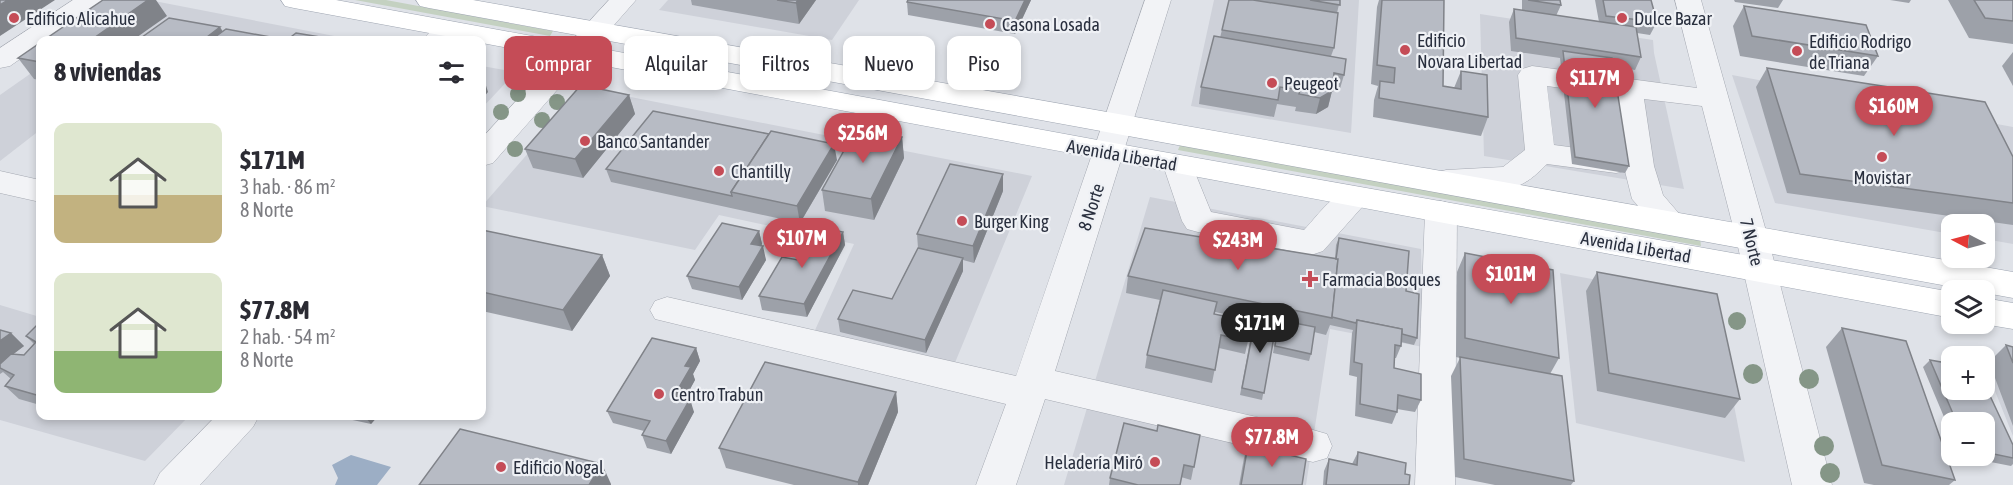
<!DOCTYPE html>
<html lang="es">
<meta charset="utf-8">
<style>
:root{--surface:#fff;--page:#f2f2f3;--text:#2b2b33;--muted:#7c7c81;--accent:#c54c57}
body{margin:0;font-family:"Asap Condensed",sans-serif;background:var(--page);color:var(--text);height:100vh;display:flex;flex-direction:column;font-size:22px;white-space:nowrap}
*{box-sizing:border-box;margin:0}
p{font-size:20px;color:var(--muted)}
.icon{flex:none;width:33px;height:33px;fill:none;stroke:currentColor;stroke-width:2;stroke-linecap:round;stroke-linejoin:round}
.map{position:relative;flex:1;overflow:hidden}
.sheet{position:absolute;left:36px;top:36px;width:450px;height:384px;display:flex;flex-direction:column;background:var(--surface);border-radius:12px;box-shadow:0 3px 9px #0003}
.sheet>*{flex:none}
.banner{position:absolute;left:504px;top:36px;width:570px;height:54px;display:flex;gap:12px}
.needle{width:39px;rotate:276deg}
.buttons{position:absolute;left:1941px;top:214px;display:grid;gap:12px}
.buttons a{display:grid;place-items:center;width:54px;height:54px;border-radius:12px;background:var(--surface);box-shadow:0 3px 9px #0003;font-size:30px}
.price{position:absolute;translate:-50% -51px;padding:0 14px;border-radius:21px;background:var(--accent);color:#fff;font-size:20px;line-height:39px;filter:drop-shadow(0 2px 3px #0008)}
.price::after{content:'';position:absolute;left:50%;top:36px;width:18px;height:14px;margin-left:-9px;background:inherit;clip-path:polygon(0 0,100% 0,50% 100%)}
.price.active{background:#222;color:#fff}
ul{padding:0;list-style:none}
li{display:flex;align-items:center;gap:18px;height:150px;padding:0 18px}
li span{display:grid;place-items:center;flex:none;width:168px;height:120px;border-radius:12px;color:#555}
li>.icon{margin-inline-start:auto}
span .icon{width:72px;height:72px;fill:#fffc;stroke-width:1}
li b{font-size:26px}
h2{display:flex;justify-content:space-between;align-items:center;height:72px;padding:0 18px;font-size:26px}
.pill{padding:0 21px;border-radius:12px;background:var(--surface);box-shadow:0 3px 9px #0003;font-size:21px;line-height:54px}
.pill.active{background:var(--accent);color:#fff}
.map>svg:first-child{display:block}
</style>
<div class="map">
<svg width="2013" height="485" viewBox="0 0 2013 485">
<rect width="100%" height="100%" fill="#dfe2e8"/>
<g fill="#ced1d9">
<path d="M140,0H149L355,40H80Z"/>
<path d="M668,0H859L832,40L659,10Z"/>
<path d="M1214,0H1359L1351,133L1191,106Z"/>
<path d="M1480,14L1653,40L1654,53L1684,189L1484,156Z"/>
<path d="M482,66L516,72L482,108Z"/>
<path d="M40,67V130L0,161V95Z"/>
<path d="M1732,75L2013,127V244L1985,239L1984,225H1952L1951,234L1775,203Z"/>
<path d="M585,88L1032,176L952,370L811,339L854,244L719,215L695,250L482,206Z"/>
<path d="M1150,197L1421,249L1423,347L1330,329L1306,485H1064Z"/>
<path d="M1560,273L1714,302L1745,462L1576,423Z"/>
<path d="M0,305L40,317V416H189L145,461L0,420Z"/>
<path d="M1980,354L2013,360V436L1985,366L1984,357H1981Z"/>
</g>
<g fill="#c4d1c1">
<path d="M355,0H386L553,31L550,36Z"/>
<path d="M1180,145L1700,237L1701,246L1178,150Z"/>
</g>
<path fill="#9caec5" d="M351,455L391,467L377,485H335L338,478L332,465Z"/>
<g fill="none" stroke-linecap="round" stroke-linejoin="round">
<defs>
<g id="minor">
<path d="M73,0H104L100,6L48,40H40V45L10,66L0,68V48Z"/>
<path d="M609,0H636L493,163L482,166V138Z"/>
<path d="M1145,0H1171L1055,371L1313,430L1327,434L1332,446L1327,458L1313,462L1045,399L1016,485H976L1006,404L655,319L650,310L655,301L667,297L1016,376Z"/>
<path d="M1675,0H1701L1768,238L1832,485H1792L1736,238L1702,106L1644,99L1654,166L1663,195L1688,224L1683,232L1672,235L1661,232L1632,199L1625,171L1616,173L1547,164C1539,172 1531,180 1520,185C1505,191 1451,193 1435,189L1430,181L1435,173L1446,170L1503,167L1525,150L1518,75L1522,69L1532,66L1697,88ZM1547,86L1614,95L1622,154L1554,145Z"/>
<path d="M448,21L457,23L461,29L451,40H422L439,23Z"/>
<path d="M1178,155L1189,158L1211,212L1304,230C1321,212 1340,182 1366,189L1371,197L1323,251L1311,255L1198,232L1187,229L1182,221L1163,165L1167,158Z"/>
<path d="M0,171L40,180V202L0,193Z"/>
<path d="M1441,201L1452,204L1457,212L1455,485H1415L1425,212L1430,204Z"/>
<path d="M216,416H259L253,427L200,485H154L160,473Z"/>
</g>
<g id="major">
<path d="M281,0H336L1141,148L1952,292V318L482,43V40H467L294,8L285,6Z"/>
<path d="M416,0H473L2013,272V298L429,8L420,6Z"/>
<path d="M1984,298L2013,303V329L1983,324Z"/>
</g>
</defs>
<use href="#minor" stroke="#a5a9b2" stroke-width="1"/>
<use href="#major" stroke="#9fa6b2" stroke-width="1"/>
<use href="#minor" fill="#f2f3f6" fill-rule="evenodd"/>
<use href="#major" fill="#fff" fill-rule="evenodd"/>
</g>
<g fill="#859687">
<circle cx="892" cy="63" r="8"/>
<circle cx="958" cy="76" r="8"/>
<circle cx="986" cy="81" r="8"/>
<circle cx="518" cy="94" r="8"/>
<circle cx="557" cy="102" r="8"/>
<circle cx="501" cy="112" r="8"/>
<circle cx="542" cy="120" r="8"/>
<circle cx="515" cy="149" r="8"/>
<circle cx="1737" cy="321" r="9"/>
<circle cx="1753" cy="374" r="10"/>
<circle cx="1809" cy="379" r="10"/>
<circle cx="1824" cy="446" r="10"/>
<circle cx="1830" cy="473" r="10"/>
</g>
<g fill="#9da1a9">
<path d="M691,0H816L799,24L692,5Z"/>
<path d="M1031,0L1015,34L908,15L907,2Z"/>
<path d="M1229,0H1340L1337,13L1334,48L1331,56L1344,75L1339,92L1332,91L1328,107L1316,114L1295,111L1296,107L1277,104L1274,117L1199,104L1201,87L1220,38Z"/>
<path d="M1379,0H1444L1443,86L1454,88L1461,71L1488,117L1481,136L1373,117L1374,100L1378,86L1371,84L1377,7Z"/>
<path d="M1522,0H1560L1561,5L1556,16L1599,22L1595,0H1651L1657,22L1650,35L1637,33L1641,57L1635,70L1613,66L1629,166L1625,173L1572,164L1560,58L1511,51L1509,22L1514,9L1522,11Z"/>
<path d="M1734,0H1783L1778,8L1735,2Z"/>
<path d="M1890,0H1911L1909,3Z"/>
<path d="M1948,0H2013V44L1969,38Z"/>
<path d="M1744,6L1878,56L1864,76L1740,56L1733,26Z"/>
<path d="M40,43V80L34,79L18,58Z"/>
<path d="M2013,52V86L2002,66Z"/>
<path d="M1767,68L2013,157V225L1787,193L1756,87Z"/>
<path d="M629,95L635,114L583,178L533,168L525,149Z"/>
<path d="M902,137L904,158L874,220L825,211L822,190Z"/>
<path d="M837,160L800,223L611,182L606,169Z"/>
<path d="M1003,191L974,263L963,260V271L926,353L840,332L838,319L892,299L918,248L917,234Z"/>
<path d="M482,230L602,255L610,276L572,331L482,311Z"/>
<path d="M759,231L762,244L761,246L766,260L742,300L692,289L687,276Z"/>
<path d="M843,232L845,245L807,317L762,310L759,296L798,260Z"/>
<path d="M1339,238L1406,291L1417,338L1414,345L1401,342V346L1396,358H1394V368L1421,400L1415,412L1397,409V412L1392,424L1355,416L1357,377L1349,375L1352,333L1353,330L1330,325L1326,335L1314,332L1311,354L1309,361L1273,353L1278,325L1276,324L1262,400L1240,395L1254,320L1215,312V314L1248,341L1245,354L1219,348L1212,383L1145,368L1147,355L1160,300L1126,293L1128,276L1335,259L1336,245Z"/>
<path d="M1465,253L1559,358L1550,374L1574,481L1571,485H1495L1455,477L1451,376L1460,358L1456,357L1457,272Z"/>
<path d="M1597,272L1740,399L1725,418L1597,391L1586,291Z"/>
<path d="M40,326V405L19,399L5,386L11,379L3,372L0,374V330L11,333L24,346L13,354L24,355L34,344L26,336Z"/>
<path d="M1842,328L1955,480L1949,485H1874L1864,483L1826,347Z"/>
<path d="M2006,345L2013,347V426L1989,362Z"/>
<path d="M696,348L700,361L693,374L695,380L685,398L694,412L671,454L647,448L642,435L644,431L613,423L607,411Z"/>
<path d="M1930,360L2013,445V464L2011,466L1960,456H1984V423H1952V436L1923,367Z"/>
<path d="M896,392L898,412L868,485H794L726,468L719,448Z"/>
<path d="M334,416H378L371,424Z"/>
<path d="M1157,431L1200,435L1191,480L1181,477L1180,485H1109L1110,478Z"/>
<path d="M1248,445L1302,485H1239L1244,458Z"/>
<path d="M1358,452L1405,474L1409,485H1323L1324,471L1329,459L1352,464Z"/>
</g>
<g fill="#808389">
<path d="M8,0H55L0,36V5Z"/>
<path d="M148,0H156L167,16L133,40H91Z"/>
<path d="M798,0H816L799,24L796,3Z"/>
<path d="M1025,0H1031L1015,34V21Z"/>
<path d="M220,27L228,40H203Z"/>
<path d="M482,73L488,92L482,99Z"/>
<path d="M1332,91L1328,107L1316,114L1320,98Z"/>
<path d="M629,95L635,114L583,178L575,159Z"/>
<path d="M902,137L904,158L874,220L871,199Z"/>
<path d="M834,144L837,160L800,223L797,206Z"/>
<path d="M1003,174V191L974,263L973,246Z"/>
<path d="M759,231L762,244L754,257L751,244Z"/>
<path d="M843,232L845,245L807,317L804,304Z"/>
<path d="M763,246L766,260L742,300L739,287Z"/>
<path d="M602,255L610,276L572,331L563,310Z"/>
<path d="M963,258V271L926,353L925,340Z"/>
<path d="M11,333L24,346L11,356L0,368V341Z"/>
<path d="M696,348L700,361L693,374L695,380L679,409L674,396L685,366Z"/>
<path d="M896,392L898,412L868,485H858V482Z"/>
<path d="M690,399L694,412L671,454L666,441Z"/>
<path d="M364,416H378L371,424Z"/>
<path d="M602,464L611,484V485H589Z"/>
</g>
<g fill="#b7bbc4" stroke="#808389" stroke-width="1.5">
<path d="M0,0H8L0,5Z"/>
<path d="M103,0H148L91,40H44Z"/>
<path d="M777,0H798L796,3Z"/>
<path d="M908,0H1025L1015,21L907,2Z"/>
<path d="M1229,0H1253L1338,13L1334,48L1222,30Z"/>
<path d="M1310,0H1340V5Z"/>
<path d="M1382,0H1444L1443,86L1461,89V71L1487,75L1488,117L1379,98L1380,81L1394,83L1395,68L1377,65Z"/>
<path d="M1528,0H1560L1561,5Z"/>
<path d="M1603,0H1651L1657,22L1606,16Z"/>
<path d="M1974,0H2013V21L1985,18Z"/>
<path d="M1744,6L1866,25L1878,56L1752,36Z"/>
<path d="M1514,9L1636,27L1641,57L1516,38Z"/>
<path d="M169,18L220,27L203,40H138Z"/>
<path d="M226,29L287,40H211Z"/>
<path d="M296,33L338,40H287Z"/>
<path d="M1214,36L1346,59L1344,75L1334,73L1332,91L1320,98L1299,94L1300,90L1280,87L1278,100L1201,87Z"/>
<path d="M40,43V62L18,58Z"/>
<path d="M1563,51L1612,58L1629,166L1575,157Z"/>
<path d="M1767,68L1985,102L2013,157V203L1800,174Z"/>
<path d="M581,85L629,95L575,159L525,149Z"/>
<path d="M653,111L769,134L731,192L732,196L606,169Z"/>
<path d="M856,129L902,137L871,199L822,190Z"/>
<path d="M771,131L834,144L797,206L731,192Z"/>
<path d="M950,164L1003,174L973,246L917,234Z"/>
<path d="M722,223L759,231L751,244L763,246L739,287L687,276Z"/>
<path d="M817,227L843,232L804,304L759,296L782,257L798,260Z"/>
<path d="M1145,228L1338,259L1332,318L1128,276Z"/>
<path d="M482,230L602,255L563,310L482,292Z"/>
<path d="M1339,238L1409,251L1406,291L1419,294L1417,338L1402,334V329L1357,320L1356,323L1332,317L1338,259H1336Z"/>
<path d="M918,248L963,258L925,340L838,319L853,290L892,299Z"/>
<path d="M1465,253L1553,270L1559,358L1465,338Z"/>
<path d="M1597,272L1717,294L1740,399L1609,373Z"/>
<path d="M1163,290L1217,302L1214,314L1252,322L1248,341L1221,335L1215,370L1147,355Z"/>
<path d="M1256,315L1277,320L1264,393L1242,388Z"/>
<path d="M1279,320L1315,327L1311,354L1275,346Z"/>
<path d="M1357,320L1402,329L1401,346L1395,345L1394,368L1421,374V400L1398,395L1397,412L1360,404L1362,364L1354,362Z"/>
<path d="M37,325L40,326V396L5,386L14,375L0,368V364L11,354L24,355L36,342L26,336Z"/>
<path d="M1842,328L1906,341L1955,480L1882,465Z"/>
<path d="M0,330L11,333L0,341Z"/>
<path d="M652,338L696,348L685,366L691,367L674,396L690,399L666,441L642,435L650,421L607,411Z"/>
<path d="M2006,345L2013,347V363Z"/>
<path d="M1460,357L1562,376L1574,481L1464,459Z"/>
<path d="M1930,360L1952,364V390H1984V383L2013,445V458L1984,452V423H1957Z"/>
<path d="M765,362L896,392L858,482L719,448Z"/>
<path d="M1124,423L1157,431L1158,425L1200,435L1194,467L1184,465L1180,485H1138L1110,478Z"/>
<path d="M460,429L602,464L589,485H419Z"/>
<path d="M1248,445L1306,459L1302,485H1241Z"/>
<path d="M1358,452L1406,463L1405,474L1410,475L1409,485H1326L1329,459L1357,465Z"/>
</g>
<g fill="#c54c57" stroke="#eff1f5" stroke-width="2">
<circle cx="14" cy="18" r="6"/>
<circle cx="1622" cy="18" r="6"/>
<circle cx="990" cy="24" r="6"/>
<circle cx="1405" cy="50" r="6"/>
<circle cx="1797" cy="51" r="6"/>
<circle cx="1272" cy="83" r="6"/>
<circle cx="585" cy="141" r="6"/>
<circle cx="1882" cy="157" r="6"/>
<circle cx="719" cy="171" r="6"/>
<circle cx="962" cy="221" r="6"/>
<path d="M1307 270h6v6h6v6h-6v6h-6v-6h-6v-6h6z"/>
<circle cx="659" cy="394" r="6"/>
<circle cx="1155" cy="462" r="6"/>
<circle cx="501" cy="467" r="6"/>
</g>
<g text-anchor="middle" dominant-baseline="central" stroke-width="4.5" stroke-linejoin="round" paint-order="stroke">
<g font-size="18" fill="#292f3e" stroke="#eff1f5" text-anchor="start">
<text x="26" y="18">Edificio Alicahue</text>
<text x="1634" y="18">Dulce Bazar</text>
<text x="1002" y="24">Casona Losada</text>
<text x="1417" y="40">Edificio<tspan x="1417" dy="21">Novara Libertad</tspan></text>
<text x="1809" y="41">Edificio Rodrigo<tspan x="1809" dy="21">de Triana</tspan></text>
<text x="1284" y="83">Peugeot</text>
<text x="597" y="141">Banco Santander</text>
<text x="731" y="171">Chantilly</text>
<text x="1882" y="177" text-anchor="middle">Movistar</text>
<text x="974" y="221">Burger King</text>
<text x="1322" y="279">Farmacia Bosques</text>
<text x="671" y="394">Centro Trabun</text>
<text x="1143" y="462" text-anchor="end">Heladería Miró</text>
<text x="513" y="467">Edificio Nogal</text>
</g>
<g font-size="18" fill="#292f3e" stroke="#eff1f5">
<text transform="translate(1122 155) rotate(10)">Avenida Libertad</text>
<text transform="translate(1091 207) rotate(-72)">8 Norte</text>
<text transform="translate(1752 242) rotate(76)">7 Norte</text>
<text transform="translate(1636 247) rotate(10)">Avenida Libertad</text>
</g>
</g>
</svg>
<div class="buttons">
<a><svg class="needle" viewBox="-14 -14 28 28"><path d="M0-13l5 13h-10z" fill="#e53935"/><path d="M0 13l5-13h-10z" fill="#7c7c81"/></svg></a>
<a><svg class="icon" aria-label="layers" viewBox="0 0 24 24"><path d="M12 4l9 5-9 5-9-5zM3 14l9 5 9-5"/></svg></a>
<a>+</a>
<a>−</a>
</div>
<b class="price" style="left:1595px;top:109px">$117M</b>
<b class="price" style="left:1894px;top:137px">$160M</b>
<b class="price" style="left:863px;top:164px">$256M</b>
<b class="price" style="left:802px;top:269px">$107M</b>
<b class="price" style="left:1238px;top:271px">$243M</b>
<b class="price" style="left:1511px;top:305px">$101M</b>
<b class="price active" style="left:1260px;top:354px">$171M</b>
<b class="price" style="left:1272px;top:468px">$77.8M</b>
<div class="banner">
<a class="pill active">Comprar</a>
<a class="pill">Alquilar</a>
<a class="pill">Filtros</a>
<a class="pill">Nuevo</a>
<a class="pill">Piso</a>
</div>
<section class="sheet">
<h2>8 viviendas<svg class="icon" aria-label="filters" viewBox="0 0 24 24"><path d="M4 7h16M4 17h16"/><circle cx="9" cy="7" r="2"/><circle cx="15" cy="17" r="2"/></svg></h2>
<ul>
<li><span style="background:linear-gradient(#dfe7d0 60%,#c2b280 0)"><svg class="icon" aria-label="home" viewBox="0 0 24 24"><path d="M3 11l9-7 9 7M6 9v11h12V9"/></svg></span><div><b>$171M</b><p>3 hab. · 86 m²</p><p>8 Norte</p></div></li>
<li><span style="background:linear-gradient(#dfe7d0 65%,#8fb573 0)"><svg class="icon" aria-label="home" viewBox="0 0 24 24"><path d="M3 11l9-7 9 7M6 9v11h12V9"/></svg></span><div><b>$77.8M</b><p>2 hab. · 54 m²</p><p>8 Norte</p></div></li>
</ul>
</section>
</div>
